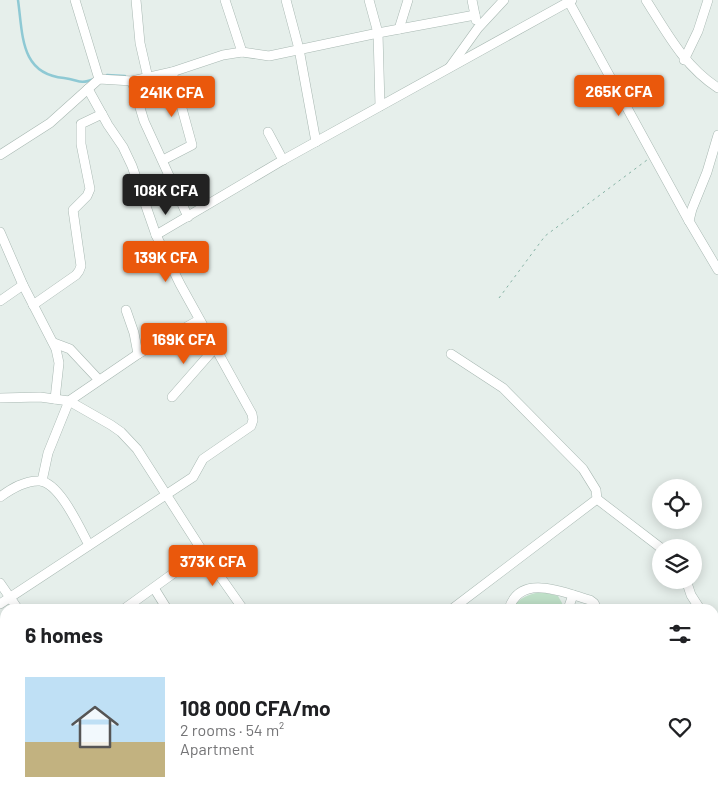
<!DOCTYPE html>
<meta charset="utf-8">
<style>
:root{--surface:#fff;--page:#f2f2f2;--text:#202124;--muted:#757577;--line:#e0e0e0;--accent:#ea580c}
body{margin:0;font-family:Barlow,sans-serif;background:var(--page);color:var(--text);height:100vh;display:flex;flex-direction:column;font-size:19px;white-space:nowrap}
*{box-sizing:border-box;margin:0}
p{font-size:16px;color:var(--muted)}
.icon{flex:none;width:28px;height:28px;fill:none;stroke:currentColor;stroke-width:2;stroke-linecap:round;stroke-linejoin:round}
.map{position:relative;flex:1;overflow:hidden}
.drawer{position:absolute;left:0px;top:604px;width:719px;height:196px;display:flex;flex-direction:column;background:var(--surface);border-radius:15px 15px 0 0;box-shadow:0 2px 12px #0003}
.drawer>*{flex:none}
.controls{position:absolute;left:652px;top:479px;display:grid;gap:10px}
.controls a{display:grid;place-items:center;width:50px;height:50px;border-radius:50%;background:var(--surface);box-shadow:0 2px 12px #0003;font-size:25px}
.price{position:absolute;translate:-50% -42px;padding:0 11px;border-radius:5px;background:var(--accent);color:#fff;font-size:16px;line-height:32px;filter:drop-shadow(0 1px 2px #0008)}
.price::after{content:'';position:absolute;left:50%;top:30px;width:15px;height:11px;margin-left:-8px;background:inherit;clip-path:polygon(0 0,100% 0,50% 100%)}
.price.selected{background:#222;color:#fff}
ul{padding:0;list-style:none}
li{display:flex;align-items:center;gap:15px;height:125px;padding:0 25px}
li+li{border-top:1px solid var(--line)}
li span{display:grid;place-items:center;flex:none;width:140px;height:100px;border-radius:0px;color:#555}
li>.icon{margin-inline-start:auto}
span .icon{width:60px;height:60px;fill:#fffc;stroke-width:1}
li b{font-size:21px}
h2{display:flex;justify-content:space-between;align-items:center;height:60px;padding:0 25px;font-size:21px}
.map>svg:first-child{display:block}
</style>
<div class="map">
<svg width="718" height="799" viewBox="0 0 718 799">
<rect width="100%" height="100%" fill="#e6efeb"/>
<g fill="#bfe0c8">
<path d="M543,592L558,596L562,603L563,609H511C519,598 530,593 543,592Z"/>
<path d="M477,795H522L524,799H470Z"/>
</g>
<g fill="none" stroke-linecap="round" stroke-linejoin="round">
<g stroke="#8ec9d4" stroke-width="2.5">
<path d="M18,0C23,35 20,74 64,78C80,80 78,85 94,79"/>
<path d="M107,75L125,76"/>
</g>
<defs>
<g id="minor">
<path d="M75,0L99,79"/>
<path d="M136,0L140,43L148,78"/>
<path d="M225,0L242,52"/>
<path d="M286,0L299,49L316,142"/>
<path d="M369,0L378,33L380,106"/>
<path d="M472,0L476,20"/>
<path d="M646,0C667,33 684,66 718,88"/>
<path d="M569,2L689,221"/>
<path d="M399,29L408,0"/>
<path d="M684,60L698,31L708,0"/>
<path d="M450,67L478,28L504,0"/>
<path d="M132,81L144,121L188,217"/>
<path d="M268,132L283,160"/>
<path d="M718,135L707,172L692,209L689,221L718,270"/>
<path d="M0,155L50,123L99,79L132,81L172,72L223,55L242,52L269,56L378,33L475,15"/>
<path d="M163,160L192,145L172,72"/>
<path d="M0,232L23,285L56,349L59,363L55,399"/>
<path d="M156,235L283,160L572,0"/>
<path d="M0,301L23,285"/>
<path d="M33,305L76,275L79,271L81,266L73,210L87,196L90,189L81,144V124L102,114"/>
<path d="M126,310L134,333L138,354"/>
<path d="M54,343L70,349L99,380"/>
<path d="M451,354L503,388L583,469L596,490L597,499L452,609"/>
<path d="M172,397L215,348"/>
<path d="M0,398L40,397L69,401L111,425L121,432L137,449L203,552L243,609"/>
<path d="M42,481L48,453L69,401L138,354L199,320"/>
<path d="M0,497C11,489 25,480 40,481C60,483 80,529 89,545"/>
<path d="M597,499L661,548"/>
<path d="M686,580L691,595L700,609"/>
<path d="M0,583L18,609"/>
<path d="M154,588L167,609"/>
<path d="M0,604L193,477L203,459L251,426L253,420L252,414L180,284L156,235L132,166L123,147L108,125L88,89"/>
<path d="M124,609L203,552"/>
<path d="M509,609C520,572 565,593 590,600L594,603L597,609"/>
<path d="M568,609L573,595"/>
<path d="M714,631L718,639"/>
<path d="M714,668L718,666"/>
<path d="M0,693L5,690"/>
<path d="M714,713L718,710"/>
<path d="M0,757L5,765"/>
<path d="M714,764L718,762"/>
<path d="M25,795L28,799"/>
<path d="M145,795L148,799"/>
<path d="M375,795L377,799"/>
<path d="M702,795L705,799"/>
<path d="M177,799L183,795"/>
<path d="M559,799L566,795"/>
</g>
<g id="highway">
<path d="M714,724L718,722"/>
<path d="M714,746L718,744"/>
<path d="M578,799L586,795"/>
<path d="M618,799L626,795"/>
</g>
</defs>
<use href="#minor" stroke="#a8b8b2" stroke-width="10"/>
<use href="#highway" stroke="#c2cac8" stroke-width="14"/>
<path stroke="#86b3a5" stroke-width="1" stroke-dasharray="2.5 4" stroke-linecap="butt" d="M499,298L545,236L647,160"/>
<use href="#minor" stroke="#fff" stroke-width="9"/>
<use href="#highway" stroke="#2f6f62" stroke-width="12"/>
</g>
</svg>
<div class="controls">
<a><svg class="icon" aria-label="locate" viewBox="0 0 24 24"><circle cx="12" cy="12" r="6"/><path d="M12 2v4M12 18v4M2 12h4M18 12h4"/></svg></a>
<a><svg class="icon" aria-label="layers" viewBox="0 0 24 24"><path d="M12 4l9 5-9 5-9-5zM3 14l9 5 9-5"/></svg></a>
</div>
<b class="price" style="left:619px;top:117px">265K CFA</b>
<b class="price" style="left:172px;top:118px">241K CFA</b>
<b class="price selected" style="left:166px;top:216px">108K CFA</b>
<b class="price" style="left:166px;top:283px">139K CFA</b>
<b class="price" style="left:184px;top:365px">169K CFA</b>
<b class="price" style="left:213px;top:587px">373K CFA</b>
<section class="drawer">
<h2>6 homes<svg class="icon" aria-label="filters" viewBox="0 0 24 24"><path d="M4 7h16M4 17h16"/><circle cx="9" cy="7" r="2"/><circle cx="15" cy="17" r="2"/></svg></h2>
<ul>
<li><span style="background:linear-gradient(#bfe0f5 65%,#c2b280 0)"><svg class="icon" aria-label="home" viewBox="0 0 24 24"><path d="M3 11l9-7 9 7M6 9v11h12V9"/></svg></span><div><b>108 000 CFA/mo</b><p>2 rooms · 54 m²</p><p>Apartment</p></div><svg class="icon" aria-label="heart" viewBox="0 0 24 24"><path d="M12 20l-8-8c-3-5 5-10 8-4 3-6 11-1 8 4z"/></svg></li>
</ul>
</section>
</div>
